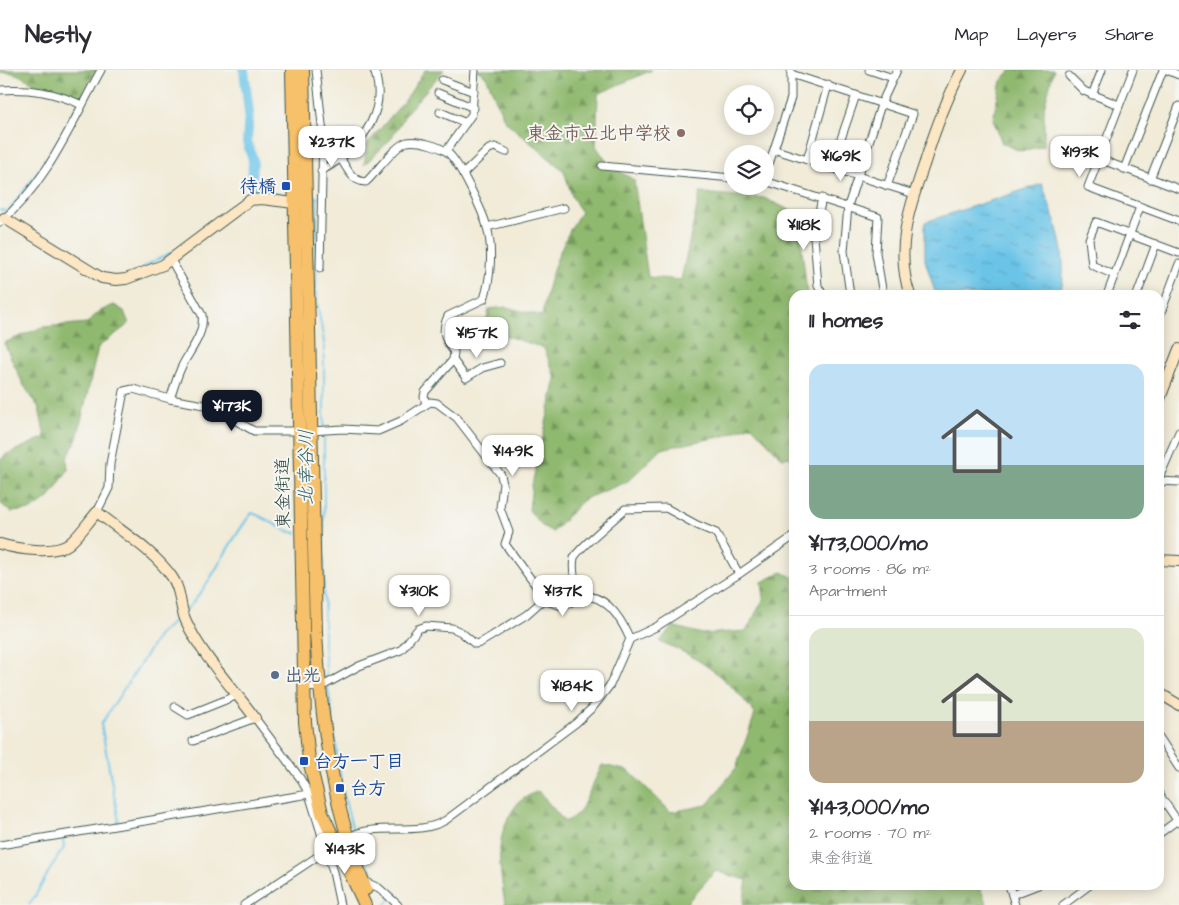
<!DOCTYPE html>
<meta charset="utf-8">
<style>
:root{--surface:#fff;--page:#f2f2f3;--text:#2b2b33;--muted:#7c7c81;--line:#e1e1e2;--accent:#111827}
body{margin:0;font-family:"Architects Daughter","Klee One",sans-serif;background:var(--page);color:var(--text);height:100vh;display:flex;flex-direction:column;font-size:19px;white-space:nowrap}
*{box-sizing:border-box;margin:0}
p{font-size:16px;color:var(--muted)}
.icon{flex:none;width:28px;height:28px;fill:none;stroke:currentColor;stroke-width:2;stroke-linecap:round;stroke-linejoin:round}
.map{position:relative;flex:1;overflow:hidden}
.panel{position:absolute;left:789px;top:220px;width:375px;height:600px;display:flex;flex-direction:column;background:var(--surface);border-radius:15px;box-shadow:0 2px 12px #0003}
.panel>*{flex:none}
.fabs{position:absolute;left:724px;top:15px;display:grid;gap:10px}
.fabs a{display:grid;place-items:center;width:50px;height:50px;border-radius:50%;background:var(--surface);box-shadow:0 2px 12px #0003;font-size:25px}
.price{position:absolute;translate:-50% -42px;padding:0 11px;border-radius:10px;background:#fff;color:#222;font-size:16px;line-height:32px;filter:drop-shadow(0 1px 2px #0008)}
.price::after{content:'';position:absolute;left:50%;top:30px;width:15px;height:11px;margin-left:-8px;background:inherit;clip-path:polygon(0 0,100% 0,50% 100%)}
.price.on{background:var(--accent);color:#fff}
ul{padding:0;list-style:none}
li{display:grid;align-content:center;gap:10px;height:265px;padding:0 20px}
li+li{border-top:1px solid var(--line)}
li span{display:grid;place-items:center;height:155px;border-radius:15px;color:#555}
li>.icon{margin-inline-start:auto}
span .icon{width:90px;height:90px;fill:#fffc;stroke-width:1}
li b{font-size:21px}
h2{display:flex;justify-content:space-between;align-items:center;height:60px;padding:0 20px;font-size:21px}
header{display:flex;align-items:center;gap:30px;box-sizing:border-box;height:70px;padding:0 25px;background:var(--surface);border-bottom:1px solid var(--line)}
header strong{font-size:24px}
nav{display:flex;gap:28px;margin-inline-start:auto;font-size:18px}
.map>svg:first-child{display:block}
</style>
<header>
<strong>Nestly</strong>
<nav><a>Map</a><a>Layers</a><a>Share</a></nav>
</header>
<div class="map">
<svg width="1179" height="835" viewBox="0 0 1179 835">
<defs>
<pattern id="forest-firs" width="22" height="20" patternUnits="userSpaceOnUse" patternTransform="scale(1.25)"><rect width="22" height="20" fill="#90b96f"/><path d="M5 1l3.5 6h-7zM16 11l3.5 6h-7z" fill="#75985c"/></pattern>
<pattern id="water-ripples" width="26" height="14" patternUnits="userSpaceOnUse" patternTransform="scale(1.25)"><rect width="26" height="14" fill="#6bc4e8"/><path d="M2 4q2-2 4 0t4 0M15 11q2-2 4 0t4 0" fill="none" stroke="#57a0bd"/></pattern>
</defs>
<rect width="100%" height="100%" fill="#f6f6f2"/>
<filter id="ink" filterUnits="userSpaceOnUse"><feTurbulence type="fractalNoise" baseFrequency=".02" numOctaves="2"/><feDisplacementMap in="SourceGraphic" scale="10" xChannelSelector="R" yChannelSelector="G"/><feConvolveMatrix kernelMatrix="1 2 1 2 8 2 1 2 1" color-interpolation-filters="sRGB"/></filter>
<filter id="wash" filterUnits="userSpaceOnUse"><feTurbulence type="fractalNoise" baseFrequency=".0096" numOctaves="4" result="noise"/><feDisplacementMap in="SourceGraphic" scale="20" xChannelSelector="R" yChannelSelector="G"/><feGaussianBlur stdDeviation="1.12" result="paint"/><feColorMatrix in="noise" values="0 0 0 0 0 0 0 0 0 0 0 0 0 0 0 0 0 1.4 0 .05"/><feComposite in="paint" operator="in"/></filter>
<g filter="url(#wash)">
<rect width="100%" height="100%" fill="#f1ebd8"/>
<g fill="url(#forest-firs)" stroke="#587b52">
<path d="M0,0H96L81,27C66,22 47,20 34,13C22,7 14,0 0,3Z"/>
<path d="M425,0H444L407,42L391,69L364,95L368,73L406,29Z"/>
<path d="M477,0H652L598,24L596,76L609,95L634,110L648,207L681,210L700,123L764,128L798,144L807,223L809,225H794V387L782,388L751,355L724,366L661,379L627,412L584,429L553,462L542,456L529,440L532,415L556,309L544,278L497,263L486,253L489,239L506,237L542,246C548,210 560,173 581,142L572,126L564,101L505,51L486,6Z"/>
<path d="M1011,0H1054L1044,37V76L1020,81L1002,73L993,49L1001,11Z"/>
<path d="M114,235L124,241L129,254L98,277L77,369L67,388L68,400L49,428L31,440L11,442L0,433V391L5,385L45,367L39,338L23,314L4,273L43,257L87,253L100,241Z"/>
<path d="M782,502L794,508V815H979L987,835H743L747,810L715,801L685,835H505C500,797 492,765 518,733C523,728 532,724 538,721L565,752L580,742L602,695L629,701L671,742L707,735L736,698L755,644C731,611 699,586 660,572L672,556L702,564L746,561L764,528L762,512Z"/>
</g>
<path fill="url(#water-ripples)" stroke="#45808e" d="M1042,114C1055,150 1070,186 1060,225H936L925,190V152Z"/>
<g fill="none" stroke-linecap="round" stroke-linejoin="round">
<g stroke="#6bc4e8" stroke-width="2">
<path d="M310,127H317L316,226L324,272V357"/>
<path d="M235,135L254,120L290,126"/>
<path d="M10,139L51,84L84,24"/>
<path d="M0,140L8,141"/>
<path d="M143,197L174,181"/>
<path d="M324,362V573L327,612"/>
<path d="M186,540C214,511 227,473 252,443C268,448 282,462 297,463"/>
<path d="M328,617L342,717L353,762"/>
<path d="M117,752H119L101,654L159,565L179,547"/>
<path d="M355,767L364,792L393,826"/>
<path d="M29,835C42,817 50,796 64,778L63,768"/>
<path d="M385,835L390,830"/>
</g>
<path stroke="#6bc4e8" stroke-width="10" d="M244,0L249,42L247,72L253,90L252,114L254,120"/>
</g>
</g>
<g filter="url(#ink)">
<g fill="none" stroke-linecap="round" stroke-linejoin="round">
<defs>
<g id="street">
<path d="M316,0L323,64L320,198"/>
<path d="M869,0L893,8"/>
<path d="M1133,0L1088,117L1179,151"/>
<path d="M1167,0L1179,5"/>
<path d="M791,4L913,44L887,116"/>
<path d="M1069,6L1084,21L1119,35"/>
<path d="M442,10L474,22"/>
<path d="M0,20C30,18 54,22 82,35"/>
<path d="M438,23L474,38"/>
<path d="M1092,25L1102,0"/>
<path d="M440,42L466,53"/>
<path d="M1065,76L1179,119"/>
<path d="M776,80L914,124"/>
<path d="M446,81L472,44L475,0"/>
<path d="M341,89C348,100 352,111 366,112C376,103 395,75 407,72C418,70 439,76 447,82C459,91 483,142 487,157C493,178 491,208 484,229L448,246C441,260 444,269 454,282L453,290L425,322L424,327L426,334"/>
<path d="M807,90L828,15"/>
<path d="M602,96L732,108"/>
<path d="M831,98L856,25"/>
<path d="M1124,99L1163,0"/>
<path d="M321,101C357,81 390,44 374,0"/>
<path d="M463,104L489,79L495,77L506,82"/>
<path d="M765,106L791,28V1"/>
<path d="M1150,109L1179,36"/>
<path d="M765,111L878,147L876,183L883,225"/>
<path d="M822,128L814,166L818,216L823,225"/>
<path d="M0,152C47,114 72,52 101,0"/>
<path d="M487,157L564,138"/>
<path d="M1114,205L1092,195L1089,169L1096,152L1179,183"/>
<path d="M850,225L844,181L848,136L882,32L897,0"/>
<path d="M1107,225L1140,137"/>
<path d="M1137,225L1156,174"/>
<path d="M1159,248L1179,194"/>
<path d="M453,290L466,308L482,298L500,293"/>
<path d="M170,329L210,336L254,361H299"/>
<path d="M311,361L343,359L378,361L401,351L430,332L437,333L457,348L501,405L503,414L500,438L509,462L505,474L539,520L543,530"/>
<path d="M1159,408L1179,362"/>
<path d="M1159,411L1179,412"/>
<path d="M97,442L109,418L110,394L124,321L133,319L170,329C174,318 177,306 182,296C190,280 205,264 202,245L171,190"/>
<path d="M573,528C602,518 620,546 630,569"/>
<path d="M543,530L562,536L569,534C582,516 570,506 574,488C577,479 616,448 625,439L666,438L697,455L716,463L739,504"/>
<path d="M304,617L319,618L359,596L401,580L418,559L426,556L452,558L461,562L475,574L480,573L526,545L543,530"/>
<path d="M175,637L188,645L238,625"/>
<path d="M1159,667L1179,698"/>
<path d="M193,671L255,648L300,708L309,724L333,802L340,835"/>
<path d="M1159,724L1179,753"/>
<path d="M1159,764L1179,749"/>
<path d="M347,768C377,750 416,768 446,750L576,653L594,636L610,615L630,569L656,557L739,504L794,466"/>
<path d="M0,775L309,724"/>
<path d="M363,811L379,818L398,835"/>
<path d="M1009,815L1015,835"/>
<path d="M1012,825L1038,815"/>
<path d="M244,835L338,773"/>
<path d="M1063,835L1090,815"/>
</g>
<g id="secondary">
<path d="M4,148L92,202L102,208L116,210L126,209L163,195L250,130L262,129L302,134"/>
<path d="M910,225C894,179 910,136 925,92C935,60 946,30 962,0"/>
<path d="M1159,331L1179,279"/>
<path d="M0,474C16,479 55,485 69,474C80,465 88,452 97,442C122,462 154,481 172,507C182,521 179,537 186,551C201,585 233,618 255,648"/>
<path d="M1159,490L1179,491"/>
<path d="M1159,623L1179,635"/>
</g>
<g id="highway">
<path d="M292,0L305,652L309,690L322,743L365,835"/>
<path d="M303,0L316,563C321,650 332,737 366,819"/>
</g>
</defs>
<use href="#street" stroke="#3e574d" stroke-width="9"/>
<use href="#secondary" stroke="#3e574d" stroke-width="12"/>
<use href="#highway" stroke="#3e574d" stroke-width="14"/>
<use href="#street" stroke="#fff" stroke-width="7"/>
<use href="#secondary" stroke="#fce6c4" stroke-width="10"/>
<use href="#highway" stroke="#f7c06b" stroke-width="12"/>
</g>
</g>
<circle fill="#8d6e63" stroke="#f6f6f2" stroke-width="2" cx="681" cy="63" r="5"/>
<g fill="#1a4fb4" stroke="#f6f6f2" stroke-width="2">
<rect x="281" y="111" width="10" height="10" rx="2.5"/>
<rect x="299" y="686" width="10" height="10" rx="2.5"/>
<rect x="335" y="713" width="10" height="10" rx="2.5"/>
</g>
<circle fill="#5c6f8a" stroke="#f6f6f2" stroke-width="2" cx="275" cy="605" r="5"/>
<g text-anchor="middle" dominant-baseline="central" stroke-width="4" stroke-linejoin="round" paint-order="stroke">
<g font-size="18" font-weight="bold" fill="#785e54" stroke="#f6f6f2" text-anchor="end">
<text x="671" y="63">東金市立北中学校</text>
</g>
<g font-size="18" font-weight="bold" fill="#164399" stroke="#f6f6f2" text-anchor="start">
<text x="276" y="116" text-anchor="end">待橋</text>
<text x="314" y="691">台方一丁目</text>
<text x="350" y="718">台方</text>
</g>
<g font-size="18" fill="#1f3d34" stroke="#f6f6f2">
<text transform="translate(283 423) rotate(-91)">東金街道</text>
</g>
<g font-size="18" font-weight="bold" fill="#4e5e75" stroke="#f6f6f2" text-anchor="start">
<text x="285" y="605">出光</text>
</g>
<g font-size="19" font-style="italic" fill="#325f61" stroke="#f6f6f2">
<text transform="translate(306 397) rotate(-90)">北幸谷川</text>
</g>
</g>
</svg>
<div class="fabs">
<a><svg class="icon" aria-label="locate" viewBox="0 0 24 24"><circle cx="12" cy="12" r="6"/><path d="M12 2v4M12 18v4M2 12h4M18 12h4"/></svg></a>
<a><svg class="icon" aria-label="layers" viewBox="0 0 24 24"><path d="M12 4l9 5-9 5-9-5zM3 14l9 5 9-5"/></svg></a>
</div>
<b class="price" style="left:332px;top:98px">¥237K</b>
<b class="price" style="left:1080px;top:108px">¥193K</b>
<b class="price" style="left:841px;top:112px">¥169K</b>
<b class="price" style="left:804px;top:181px">¥118K</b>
<b class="price" style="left:477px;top:289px">¥157K</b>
<b class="price on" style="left:232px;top:362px">¥173K</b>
<b class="price" style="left:513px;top:407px">¥149K</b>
<b class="price" style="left:419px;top:547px">¥310K</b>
<b class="price" style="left:563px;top:547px">¥137K</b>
<b class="price" style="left:572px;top:642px">¥184K</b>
<b class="price" style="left:345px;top:805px">¥143K</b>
<section class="panel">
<h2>11 homes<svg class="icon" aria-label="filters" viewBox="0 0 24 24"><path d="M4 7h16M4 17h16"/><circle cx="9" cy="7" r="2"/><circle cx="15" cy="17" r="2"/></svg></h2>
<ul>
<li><span style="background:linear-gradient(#bfe0f5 65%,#7fa58c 0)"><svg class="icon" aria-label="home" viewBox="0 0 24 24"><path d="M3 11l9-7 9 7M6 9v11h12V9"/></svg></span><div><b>¥173,000/mo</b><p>3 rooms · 86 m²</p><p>Apartment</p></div></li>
<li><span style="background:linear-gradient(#dfe7d0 60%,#b9a48a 0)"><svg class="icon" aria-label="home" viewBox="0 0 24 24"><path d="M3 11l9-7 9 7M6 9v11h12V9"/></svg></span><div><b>¥143,000/mo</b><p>2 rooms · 70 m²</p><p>東金街道</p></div></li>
</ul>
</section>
</div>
